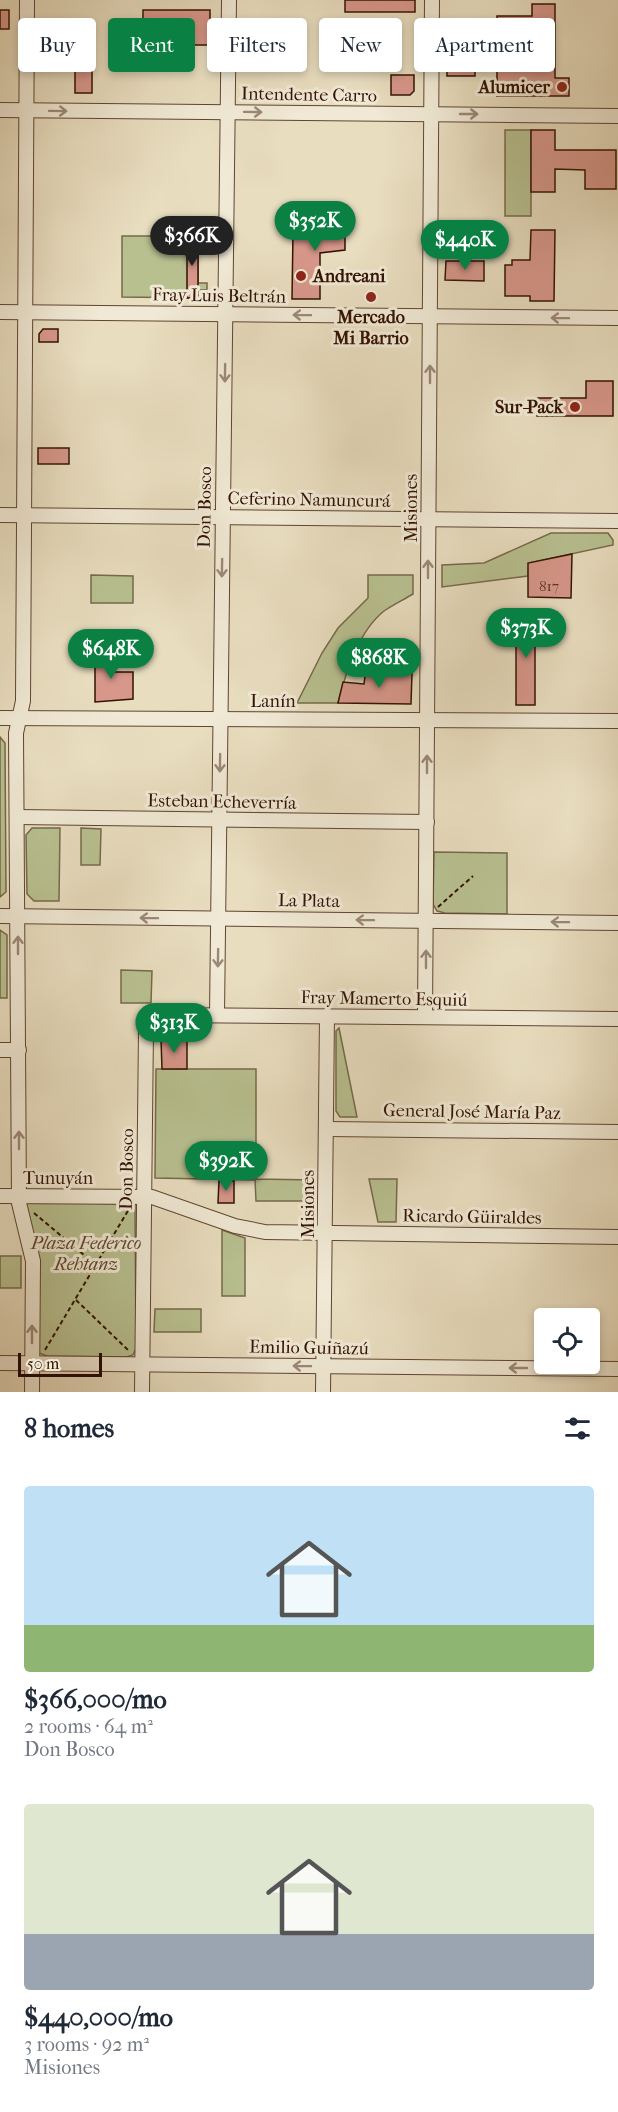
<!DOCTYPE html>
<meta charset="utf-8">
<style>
:root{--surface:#fff;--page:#f6f6f7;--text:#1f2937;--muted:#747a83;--accent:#0b8043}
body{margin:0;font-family:"IM FELL French Canon",serif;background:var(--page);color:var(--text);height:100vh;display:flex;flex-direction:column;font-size:22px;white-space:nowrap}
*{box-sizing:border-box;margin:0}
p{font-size:20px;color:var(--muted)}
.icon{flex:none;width:33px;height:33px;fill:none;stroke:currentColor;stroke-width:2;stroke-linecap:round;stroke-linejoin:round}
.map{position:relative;height:1392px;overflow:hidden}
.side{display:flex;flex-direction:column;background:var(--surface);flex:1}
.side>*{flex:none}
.banner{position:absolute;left:18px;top:18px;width:582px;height:54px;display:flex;gap:12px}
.fabs{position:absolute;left:534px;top:1308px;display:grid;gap:12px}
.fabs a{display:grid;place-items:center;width:66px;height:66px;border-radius:6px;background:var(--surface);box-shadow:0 3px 9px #0003;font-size:30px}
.scale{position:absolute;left:18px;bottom:15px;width:84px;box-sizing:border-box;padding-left:6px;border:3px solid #331203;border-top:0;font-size:16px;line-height:21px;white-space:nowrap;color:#331203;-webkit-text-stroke:4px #f0e9d5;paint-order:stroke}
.price{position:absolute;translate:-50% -51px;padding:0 14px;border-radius:21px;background:var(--accent);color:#fff;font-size:20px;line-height:39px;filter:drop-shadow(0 2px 3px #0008)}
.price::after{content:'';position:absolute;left:50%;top:36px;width:18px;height:14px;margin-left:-9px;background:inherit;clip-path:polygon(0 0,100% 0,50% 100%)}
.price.selected{background:#222;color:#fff}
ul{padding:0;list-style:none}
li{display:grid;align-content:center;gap:12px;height:318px;padding:0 24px}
li span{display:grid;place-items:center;height:186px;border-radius:6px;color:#555}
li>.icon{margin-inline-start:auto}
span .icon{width:108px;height:108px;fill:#fffc;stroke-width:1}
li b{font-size:26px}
h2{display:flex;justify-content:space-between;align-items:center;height:72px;padding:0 24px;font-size:26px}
.pill{padding:0 21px;border-radius:6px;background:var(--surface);box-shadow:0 3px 9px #0003;font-size:21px;line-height:54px}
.pill.selected{background:var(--accent);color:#fff}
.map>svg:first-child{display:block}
</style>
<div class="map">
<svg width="618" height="1392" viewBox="0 0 618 1392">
<rect width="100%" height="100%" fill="#e8ddbf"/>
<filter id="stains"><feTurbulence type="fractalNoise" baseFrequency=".00333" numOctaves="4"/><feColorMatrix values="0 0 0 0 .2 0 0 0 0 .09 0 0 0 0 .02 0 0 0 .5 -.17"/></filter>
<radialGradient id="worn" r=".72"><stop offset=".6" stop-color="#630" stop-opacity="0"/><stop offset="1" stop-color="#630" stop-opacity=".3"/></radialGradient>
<g fill="#b8c090" stroke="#76694a" stroke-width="1.5">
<rect x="505" y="130" width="26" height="86"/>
<path d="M122,236H198V283H207V290H198V298L122,297Z"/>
<path d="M551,533H608L613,540V545L529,563L528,576L442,587V565L484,563Z"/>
<path d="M91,575L133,576V603H91Z"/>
<path d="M368,575H413V594C403,600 393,605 384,611C358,632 346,672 338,703H297L322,653L338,628L368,598Z"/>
<path d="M0,737L5,743L6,892L0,897Z"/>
<path d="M32,828H60L59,901H34L27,894L26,835Z"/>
<path d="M81,828L101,829L100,865H81Z"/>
<path d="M434,852L507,853V914L445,913L437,911L433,904Z"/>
<path d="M0,930L7,935V998H0Z"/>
<path d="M121,970L152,971L151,1003H121Z"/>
<path d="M339,1028L357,1117H340L336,1111V1031Z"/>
<path d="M156,1069H256V1179L315,1180L314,1201H256L255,1180L155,1178Z"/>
<path d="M369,1179H397L396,1222H378Z"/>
<path d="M26,1202L135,1204L136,1348L133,1355L126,1357L47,1356L39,1353Z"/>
<path d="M222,1230L245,1238V1296H222Z"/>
<rect x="0" y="1256" width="21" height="32"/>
<path d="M155,1309H201V1332H154Z"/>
</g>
<g fill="#d7978a" stroke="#331203" stroke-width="1.5">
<rect x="345" y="0" width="70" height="12"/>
<path d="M532,4H555V78H569V96H497V16H532Z"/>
<rect x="0" y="10" width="9" height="19"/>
<rect x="143" y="10" width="67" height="35"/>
<path d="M447,55L467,56V63H475V76H447Z"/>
<rect x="75" y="57" width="17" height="36"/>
<path d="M391,75H414V91L410,95H391Z"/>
<path d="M531,130H555V150H616V189H585V170L555,169V192H531Z"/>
<path d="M309,214H345V250L320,253V299H292L293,232H309Z"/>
<path d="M531,230H555L554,301H530V296H505V265H512V260H530Z"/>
<rect x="187" y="236" width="11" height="62"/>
<path d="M446,261H484V281L445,280Z"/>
<path d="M43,329H58V342H39V334Z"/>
<path d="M586,381H613V416H537V398H586Z"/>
<rect x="38" y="448" width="31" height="16"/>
<path d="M572,554L571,598L528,597V563Z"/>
<rect x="516" y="614" width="19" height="91"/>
<path d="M98,646H110V672H133V699L95,702V654H98Z"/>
<path d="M366,668L412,673L411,704L338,703L343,682L364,684Z"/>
<path d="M161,1039H187V1069H162Z"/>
<path d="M219,1181H234V1203H218Z"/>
</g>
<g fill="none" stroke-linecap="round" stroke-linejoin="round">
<defs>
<g id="minor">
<path d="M27,0L23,701L16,733L19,1203L33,1261L32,1392"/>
<path d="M0,110L618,116"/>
<path d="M0,312L618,318"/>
<path d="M0,515L618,521"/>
<path d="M0,718L618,721"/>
<path d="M17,817L427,822"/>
<path d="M0,916L618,923"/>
<path d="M217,1015L229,0"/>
<path d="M425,1017L432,0"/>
<path d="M0,1050H19"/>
<path d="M326,1129L618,1132"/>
<path d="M0,1196L152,1197L235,1226L265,1232L618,1237"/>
<path d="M0,1363L618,1369"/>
<path d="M142,1392L146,1030L150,1019L162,1015L618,1019"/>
<path d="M323,1392L327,1016"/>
</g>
</defs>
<use href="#minor" stroke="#604532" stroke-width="16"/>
<g stroke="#331203" stroke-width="2" stroke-dasharray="4.5 3" stroke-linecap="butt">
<path d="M438,907L473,876"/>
<path d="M34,1213L96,1265"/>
<path d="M76,1300L128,1350"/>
<path d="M45,1350L129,1209"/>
</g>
<use href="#minor" stroke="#f0e9d5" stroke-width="14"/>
</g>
<defs><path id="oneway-shaft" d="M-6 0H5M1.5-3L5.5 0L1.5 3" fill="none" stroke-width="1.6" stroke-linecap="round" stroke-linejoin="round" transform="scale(1.5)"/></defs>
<g stroke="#9b8876">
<use href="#oneway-shaft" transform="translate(58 111) rotate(1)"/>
<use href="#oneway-shaft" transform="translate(253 112) rotate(1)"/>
<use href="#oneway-shaft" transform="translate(469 114)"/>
<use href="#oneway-shaft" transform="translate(302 315) rotate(-179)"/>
<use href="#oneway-shaft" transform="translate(560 318) rotate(-179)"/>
<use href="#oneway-shaft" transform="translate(225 373) rotate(91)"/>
<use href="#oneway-shaft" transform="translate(430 374) rotate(-90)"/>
<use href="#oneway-shaft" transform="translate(222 568) rotate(91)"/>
<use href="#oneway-shaft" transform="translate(428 569) rotate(-90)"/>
<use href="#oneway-shaft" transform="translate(220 763) rotate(91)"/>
<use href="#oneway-shaft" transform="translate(427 764) rotate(-90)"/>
<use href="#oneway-shaft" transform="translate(149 918) rotate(-179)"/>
<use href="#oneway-shaft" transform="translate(365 920) rotate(-179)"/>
<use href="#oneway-shaft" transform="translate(560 922) rotate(-179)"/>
<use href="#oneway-shaft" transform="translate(18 945) rotate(-90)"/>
<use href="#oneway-shaft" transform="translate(218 958) rotate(91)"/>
<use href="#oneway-shaft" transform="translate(426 959) rotate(-90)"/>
<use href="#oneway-shaft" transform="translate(19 1140) rotate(-90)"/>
<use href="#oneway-shaft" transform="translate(32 1334) rotate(-90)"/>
<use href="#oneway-shaft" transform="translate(302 1366) rotate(-179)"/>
<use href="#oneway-shaft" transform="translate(518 1368) rotate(-180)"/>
</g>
<g fill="#8f2418" stroke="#f0e9d5" stroke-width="2">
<circle cx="562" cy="87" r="6"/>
<circle cx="301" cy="276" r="6"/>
<circle cx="371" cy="297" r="6"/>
<circle cx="575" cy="407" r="6"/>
</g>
<g text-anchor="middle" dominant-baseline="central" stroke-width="6" stroke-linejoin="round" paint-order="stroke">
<g font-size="15" fill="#5c3325">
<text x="549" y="586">817</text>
</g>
<g font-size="18" font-weight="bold" fill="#331203" stroke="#f0e9d5" text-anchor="end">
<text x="550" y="87">Alumicer</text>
<text x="313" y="276" text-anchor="start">Andreani</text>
<text x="371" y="317" text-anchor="middle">Mercado<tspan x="371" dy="21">Mi Barrio</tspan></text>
<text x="563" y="407">Sur-Pack</text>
</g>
<g font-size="18" fill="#331203" stroke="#f0e9d5">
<text transform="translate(309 95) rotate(1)">Intendente Carro</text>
<text transform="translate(219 296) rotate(1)">Fray Luis Beltrán</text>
<text transform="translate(309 500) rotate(1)">Ceferino Namuncurá</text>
<text transform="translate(205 507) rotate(-89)">Don Bosco</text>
<text transform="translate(411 508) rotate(-90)">Misiones</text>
<text x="273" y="701">Lanín</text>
<text transform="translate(222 802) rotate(1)">Esteban Echeverría</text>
<text transform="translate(309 901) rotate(1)">La Plata</text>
<text transform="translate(384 999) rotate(1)">Fray Mamerto Esquiú</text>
<text transform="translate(472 1112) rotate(1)">General José María Paz</text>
<text transform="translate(127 1169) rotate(-89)">Don Bosco</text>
<text x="58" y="1178">Tunuyán</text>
<text transform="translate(308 1204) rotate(-90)">Misiones</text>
<text transform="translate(472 1217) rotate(1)">Ricardo Güiraldes</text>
<text transform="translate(309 1348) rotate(1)">Emilio Guiñazú</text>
</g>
<g font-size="18" font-style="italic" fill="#5b462d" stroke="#f0e9d5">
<text x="86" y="1243">Plaza Federico<tspan x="86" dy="21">Rehtanz</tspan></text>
</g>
</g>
<rect width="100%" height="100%" filter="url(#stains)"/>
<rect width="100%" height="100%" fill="url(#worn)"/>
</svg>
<div class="fabs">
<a><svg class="icon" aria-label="locate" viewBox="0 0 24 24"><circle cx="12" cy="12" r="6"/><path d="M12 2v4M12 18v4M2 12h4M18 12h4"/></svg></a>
</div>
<div class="scale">50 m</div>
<b class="price" style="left:315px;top:252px">$352K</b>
<b class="price selected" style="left:192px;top:267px">$366K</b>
<b class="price" style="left:465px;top:271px">$440K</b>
<b class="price" style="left:526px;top:659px">$373K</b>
<b class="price" style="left:111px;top:680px">$648K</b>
<b class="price" style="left:379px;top:689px">$868K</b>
<b class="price" style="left:174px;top:1054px">$313K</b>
<b class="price" style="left:226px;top:1192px">$392K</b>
<div class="banner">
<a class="pill">Buy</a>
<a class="pill selected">Rent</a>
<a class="pill">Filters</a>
<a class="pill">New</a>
<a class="pill">Apartment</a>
</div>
</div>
<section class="side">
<h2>8 homes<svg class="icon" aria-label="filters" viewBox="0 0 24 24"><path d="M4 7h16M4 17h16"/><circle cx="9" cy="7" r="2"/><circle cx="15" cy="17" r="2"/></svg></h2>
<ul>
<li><span style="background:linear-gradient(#bfe0f5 75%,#8fb573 0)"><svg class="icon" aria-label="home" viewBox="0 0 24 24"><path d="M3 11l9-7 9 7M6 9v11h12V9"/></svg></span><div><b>$366,000/mo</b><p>2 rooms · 64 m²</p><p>Don Bosco</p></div></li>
<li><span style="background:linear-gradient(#dfe7d0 70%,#9aa5b1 0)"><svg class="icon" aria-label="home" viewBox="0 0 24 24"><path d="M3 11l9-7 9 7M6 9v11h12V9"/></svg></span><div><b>$440,000/mo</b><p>3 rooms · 92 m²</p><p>Misiones</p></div></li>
</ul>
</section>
